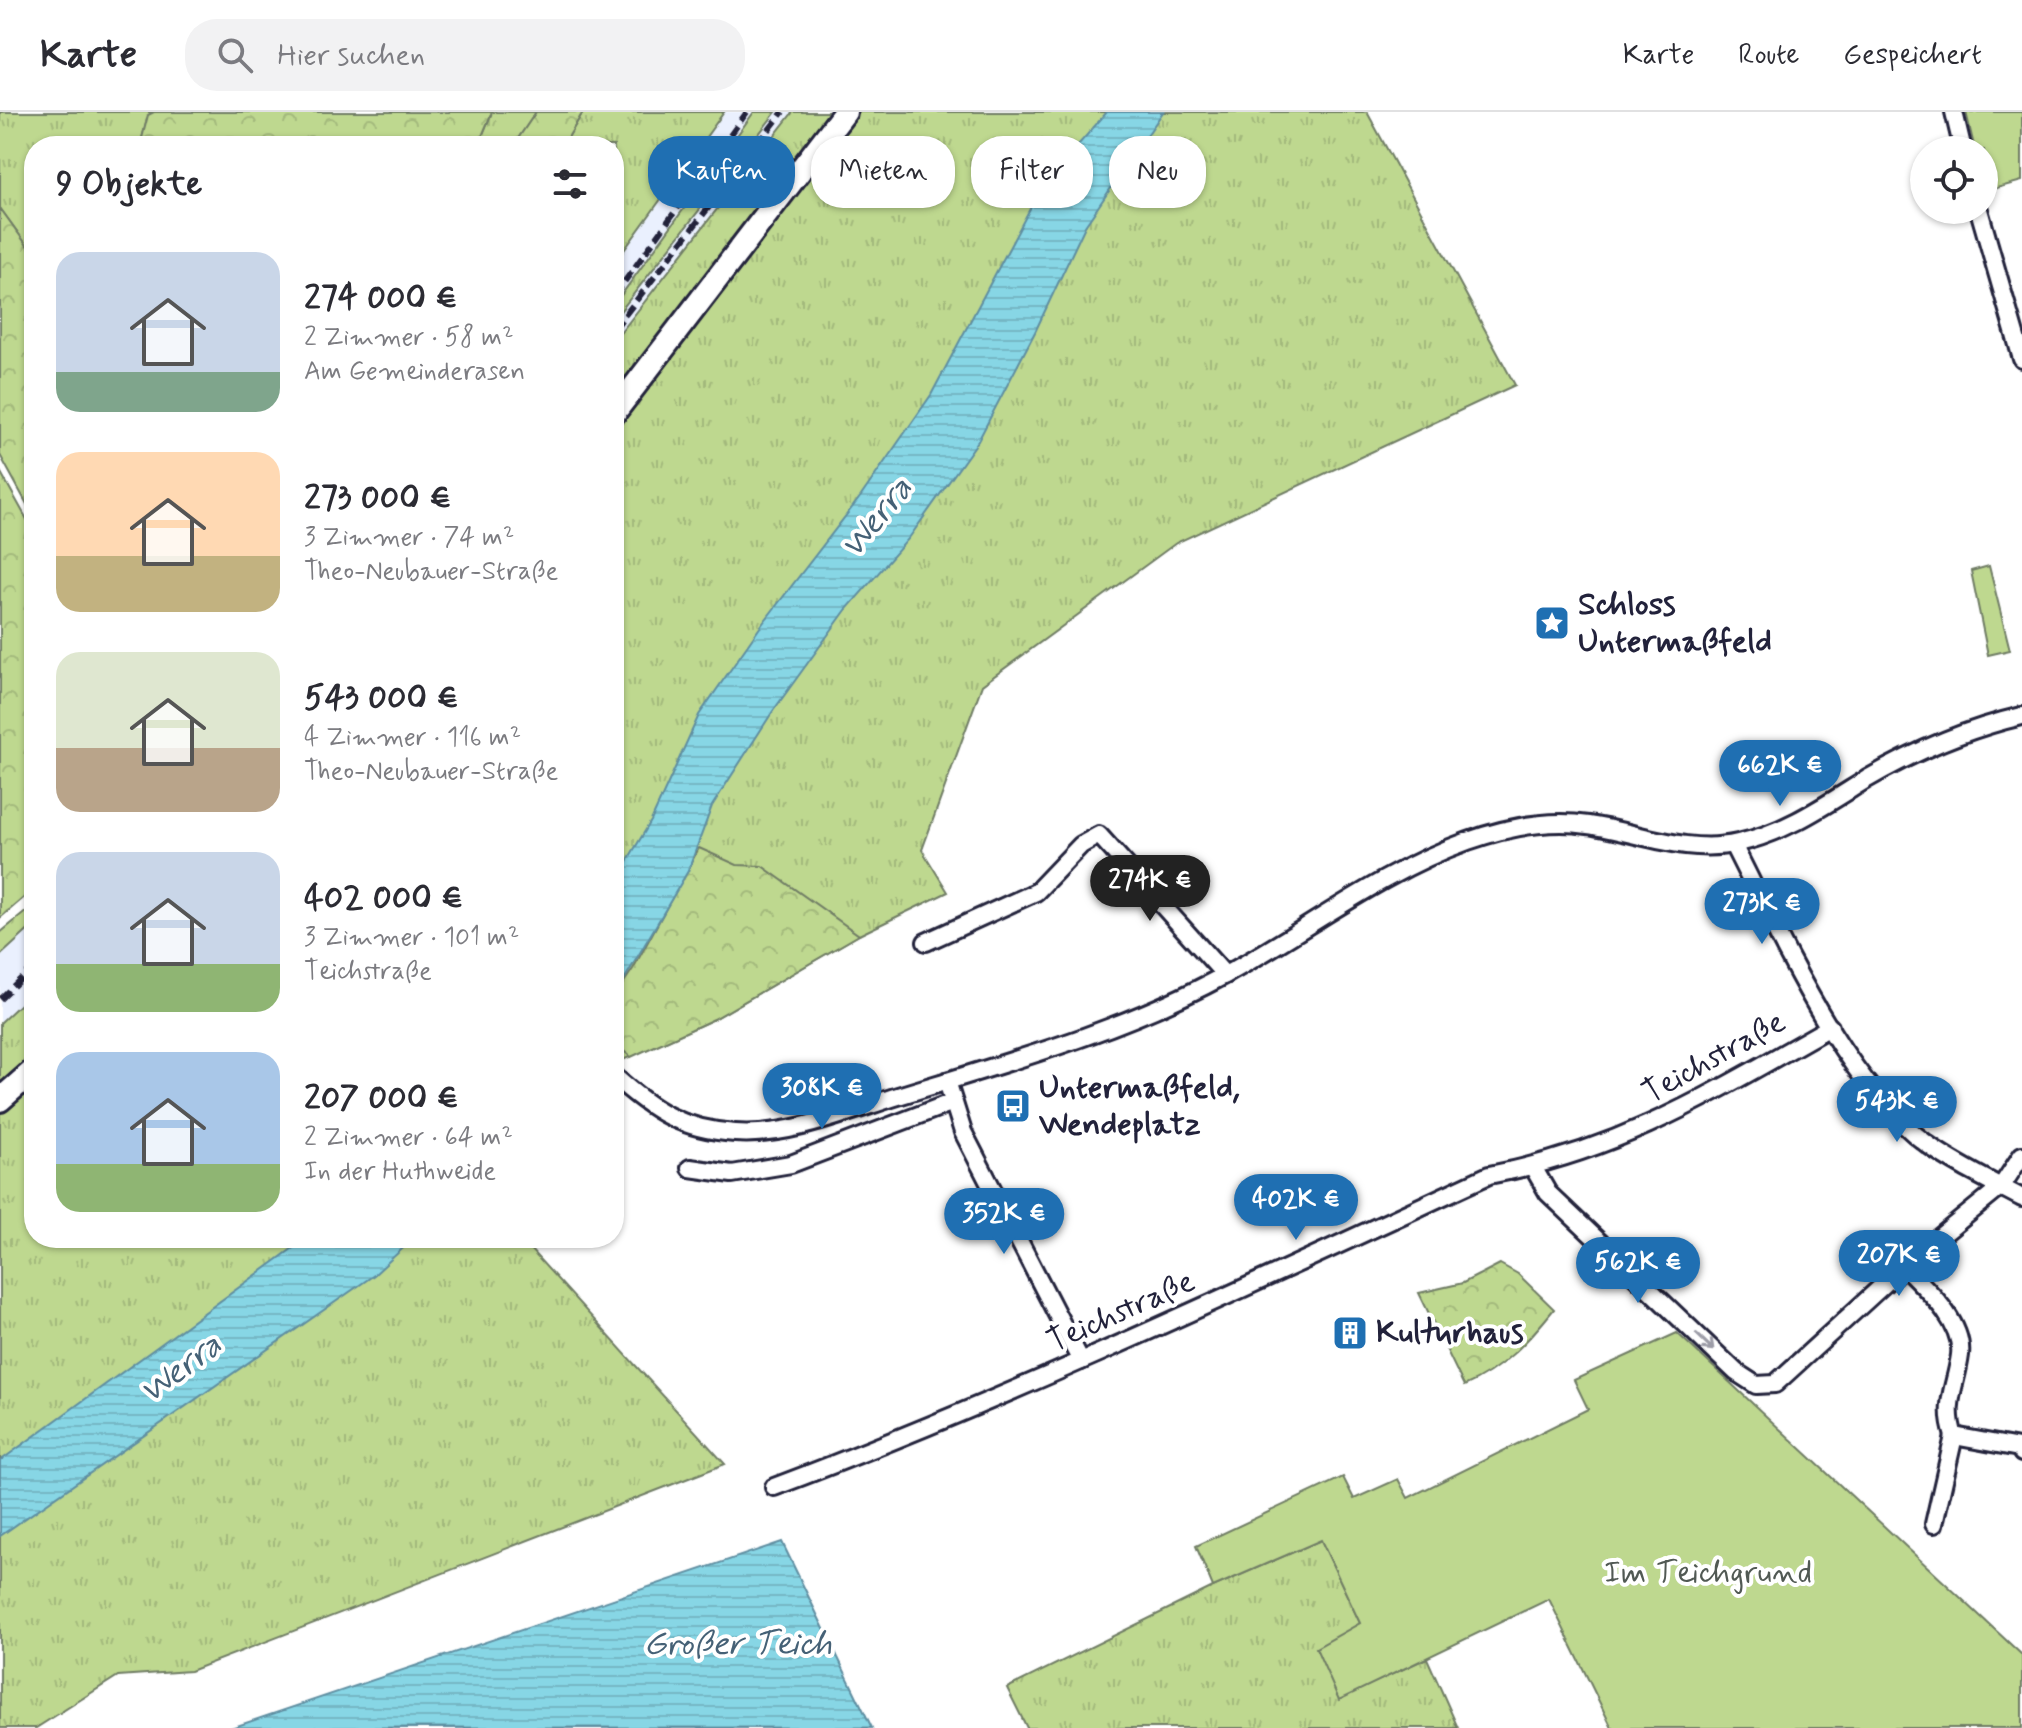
<!DOCTYPE html>
<html lang="de">
<meta charset="utf-8">
<style>
:root{--surface:#fff;--page:#f2f2f3;--text:#2b2b33;--muted:#7c7c81;--line:#e1e1e2;--accent:#1f6fb2}
body{margin:0;font-family:Mynerve,sans-serif;background:var(--page);color:var(--text);height:100vh;display:flex;flex-direction:column;font-size:30px;white-space:nowrap}
*{box-sizing:border-box;margin:0}
p{font-size:26px;color:var(--muted)}
.icon{flex:none;width:44px;height:44px;fill:none;stroke:currentColor;stroke-width:2;stroke-linecap:round;stroke-linejoin:round}
.map{position:relative;flex:1;overflow:hidden}
.panel{position:absolute;left:24px;top:24px;width:600px;height:1112px;display:flex;flex-direction:column;background:var(--surface);border-radius:32px;box-shadow:0 2px 6px #0004}
.panel>*{flex:none}
.guide{position:absolute;left:648px;top:24px;width:760px;height:72px;display:flex;gap:16px}
.buttons{position:absolute;left:1910px;top:24px;display:grid;gap:16px}
.buttons a{display:grid;place-items:center;width:88px;height:88px;border-radius:50%;background:var(--surface);box-shadow:0 2px 6px #0004;font-size:40px}
.price{position:absolute;translate:-50% -68px;padding:0 18px;border-radius:28px;background:var(--accent);color:#fff;font-size:26px;line-height:52px;filter:drop-shadow(0 2px 4px #0008)}
.price::after{content:'';position:absolute;left:50%;top:48px;width:24px;height:18px;margin-left:-12px;background:inherit;clip-path:polygon(0 0,100% 0,50% 100%)}
.price.current{background:#222;color:#fff}
ul{padding:0;list-style:none}
li{display:flex;align-items:center;gap:24px;height:200px;padding:0 32px}
li span{display:grid;place-items:center;flex:none;width:224px;height:160px;border-radius:24px;color:#555}
li>.icon{margin-inline-start:auto}
span .icon{width:96px;height:96px;fill:#fffc;stroke-width:1}
li b{font-size:34px}
h2{display:flex;justify-content:space-between;align-items:center;height:96px;padding:0 32px;font-size:34px}
.pill{padding:0 28px;border-radius:32px;background:var(--surface);box-shadow:0 2px 6px #0004;font-size:28px;line-height:72px}
.pill.current{background:var(--accent);color:#fff}
header{display:flex;align-items:center;gap:48px;box-sizing:border-box;height:112px;padding:0 40px;background:var(--surface);border-bottom:2px solid var(--line)}
header strong{font-size:38px}
nav{display:flex;gap:44px;margin-inline-start:auto;font-size:28px}
.search{width:560px;height:72px;background:var(--page);display:flex;align-items:center;gap:20px;box-sizing:border-box;padding:0 28px;border-radius:32px;color:var(--muted);font-size:30px}
.map>svg:first-child{display:block}
</style>
<header>
<strong>Karte</strong>
<div class="search"><svg class="icon" aria-label="search" viewBox="0 0 24 24"><circle cx="10" cy="10" r="6"/><path d="M15 15l6 6"/></svg>Hier suchen</div>
<nav><a>Karte</a><a>Route</a><a>Gespeichert</a></nav>
</header>
<div class="map">
<svg width="2022" height="1616" viewBox="0 0 2022 1616">
<defs>
<pattern id="grass-tufts" width="24" height="20" patternUnits="userSpaceOnUse" patternTransform="scale(2)"><rect width="24" height="20" fill="#bed88f"/><path d="M3 7l-1-3M5 7V3M7 7l1-3M15 17l-1-3M17 17v-4M19 17l1-3" fill="none" stroke="#a3b97c"/></pattern>
<pattern id="forest-crowns" width="20" height="18" patternUnits="userSpaceOnUse" patternTransform="scale(2)"><rect width="20" height="18" fill="#bed88f"/><path d="M2 6a3 3 0 1 1 6 0M12 15a3 3 0 1 1 6 0" fill="none" stroke="#a3b97c"/></pattern>
<pattern id="water-rules" width="6" height="5" patternUnits="userSpaceOnUse" patternTransform="scale(2)"><rect width="6" height="5" fill="#87d6e5"/><path d="M0 2.5h6" fill="none" stroke="#74b7c5"/></pattern>
</defs>
<rect width="100%" height="100%" fill="#fff"/>
<filter id="ink" filterUnits="userSpaceOnUse"><feTurbulence type="fractalNoise" baseFrequency=".0125" numOctaves="2"/><feDisplacementMap in="SourceGraphic" scale="16" xChannelSelector="R" yChannelSelector="G"/><feConvolveMatrix kernelMatrix="1 2 1 2 8 2 1 2 1" color-interpolation-filters="sRGB"/></filter>
<g filter="url(#ink)">
<g fill="#eaf0fe">
<path d="M724,0H754L614,193V152Z"/>
<path d="M776,0H793L614,229V207Z"/>
<path d="M34,813V879L0,911V844Z"/>
</g>
<g fill="url(#grass-tufts)" stroke="#707d65" stroke-width="2">
<path d="M0,0H154L148,4L140,34H34V143L0,96Z"/>
<path d="M492,0H536L513,34H478Z"/>
<path d="M583,0H724L614,152V34H563Z"/>
<path d="M754,0H776L614,207V193Z"/>
<path d="M793,0H1367L1515,273L1176,431L982,573L922,738L948,780L859,823L714,907L614,952V229Z"/>
<path d="M34,793V813L0,844V821Z"/>
<path d="M34,879V1126H520L725,1352L190,1559L118,1564L36,1616H0V911Z"/>
<path d="M1321,1428L1360,1511L1339,1587L1427,1546L1458,1616H1027L1007,1576L1213,1475Z"/>
</g>
<g fill="url(#forest-crowns)" stroke="#707d65" stroke-width="2">
<path d="M154,0H492L478,34H140L148,3Z"/>
<path d="M536,0H583L563,34H513Z"/>
<path d="M0,96L34,143V405L0,343Z"/>
<path d="M0,359L34,420V777L0,806Z"/>
<path d="M699,736L737,753L762,754L859,823L714,907L631,945L614,931V885L633,857Z"/>
<path d="M1500,1152L1518,1162L1554,1197C1529,1228 1502,1258 1464,1274L1419,1181L1463,1171Z"/>
</g>
<g fill="#bed88f" stroke="#707d65" stroke-width="2">
<path d="M1966,0H2022V69L1986,79L1984,38H1975Z"/>
<path d="M1989,454L2010,538L1988,543L1971,459Z"/>
<path d="M1677,1221L2022,1543V1616H1612L1549,1487L1339,1588L1316,1536L1360,1511L1321,1428L1213,1475L1196,1434L1343,1365L1354,1387L1398,1367L1408,1386L1588,1297L1574,1268Z"/>
</g>
<g fill="url(#water-rules)" stroke="#5f8ea1" stroke-width="2">
<path d="M1107,0H1163L1085,114L1035,220L978,329L909,426L846,498L773,599L712,694L688,759L614,885V771L651,709L699,603L763,511L861,384L931,283L1042,74Z"/>
<path d="M307,1126H414L374,1163L0,1424V1349Z"/>
<path d="M782,1430L872,1616H231Z"/>
</g>
<g fill="none" stroke-linecap="round" stroke-linejoin="round">
<defs>
<g id="street">
<path d="M1954,0L1963,38"/>
<path d="M1979,98L2022,247"/>
<path d="M1733,733C1779,823 1844,972 1927,1032C1956,1053 1990,1069 2022,1086"/>
<path d="M926,830L1036,780L1081,733L1099,723L1225,863"/>
<path d="M614,964C653,999 681,1017 735,1021C789,1025 847,1000 898,984C1009,950 1125,918 1227,862C1307,818 1381,760 1468,729C1505,716 1548,707 1588,713C1638,720 1687,743 1738,731C1787,720 1825,693 1867,667C1917,638 1966,617 2022,604"/>
<path d="M947,969L963,1020L1081,1249"/>
<path d="M1533,1055L1548,1081L1736,1260L1756,1273L1775,1272L1904,1154L2001,1075L2022,1043"/>
<path d="M690,1056L732,1062L791,1052L953,990"/>
<path d="M1904,1154C1925,1176 1964,1210 1960,1243C1956,1275 1943,1291 1954,1324L2019,1336L2022,1341"/>
<path d="M774,1375C1018,1283 1253,1172 1489,1063C1621,1039 1716,979 1830,915"/>
<path d="M1934,1412L1954,1324"/>
</g>
<g id="secondary">
<path d="M614,301L845,0"/>
<path d="M0,988L34,958"/>
</g>
</defs>
<use href="#street" stroke="#22223b" stroke-width="22"/>
<use href="#secondary" stroke="#22223b" stroke-width="28"/>
<use href="#street" stroke="#fff" stroke-width="16"/>
<use href="#secondary" stroke="#fff" stroke-width="22"/>
<g stroke="#22223b" stroke-width="6" stroke-dasharray="12 6" stroke-linecap="butt">
<path d="M614,184L747,0"/>
<path d="M614,217L783,0"/>
<path d="M0,887L34,854"/>
</g>
</g>
<defs><path id="oneway-shaft" d="M-6 0H5M1.5-3L5.5 0L1.5 3" fill="none" stroke-width="1.6" stroke-linecap="round" stroke-linejoin="round" transform="scale(2)"/></defs>
<use stroke="#9c9ca7" href="#oneway-shaft" transform="translate(1705 1230) rotate(44)"/>
</g>
<defs>
<symbol id="sight-square" viewBox="-11 -11 22 22"><rect x="-9" y="-9" width="18" height="18" rx="4" fill="#1f6fb2" stroke="#fff"/><path d="M0-6L1.8-2.2L6-1.7L2.9 1.2L3.7 5.4L0 3.3L-3.7 5.4L-2.9 1.2L-6-1.7L-1.8-2.2Z" fill="#fff"/></symbol>
<symbol id="bus-square" viewBox="-11 -11 22 22"><rect x="-9" y="-9" width="18" height="18" rx="4" fill="#1f6fb2" stroke="#fff"/><path d="M-5-6H5V4H4V6H2V4H-2V6H-4V4H-5ZM-3.5-4V0h7V-4ZM-3.5 1.2v1.5H-2V1.2ZM2 1.2v1.5H3.5V1.2Z" fill="#fff"/></symbol>
<symbol id="building-square" viewBox="-11 -11 22 22"><rect x="-9" y="-9" width="18" height="18" rx="4" fill="#1f6fb2" stroke="#fff"/><path d="M-4-6H4V6H1V3H-1V6H-4ZM-2.5-4.3h1.7v1.8h-1.7ZM.8-4.3h1.7v1.8H.8ZM-2.5-1h1.7V.8h-1.7ZM.8-1h1.7V.8H.8Z" fill="#fff"/></symbol>
</defs>
<g fill-rule="evenodd">
<use href="#sight-square" x="1532" y="491" width="40" height="40"/>
<use href="#bus-square" x="993" y="974" width="40" height="40"/>
<use href="#building-square" x="1330" y="1201" width="40" height="40"/>
</g>
<g text-anchor="middle" dominant-baseline="central" stroke-width="8" stroke-linejoin="round" paint-order="stroke">
<g font-size="32" font-weight="bold" fill="#22223b" stroke="#fff" text-anchor="start">
<text x="1578" y="493">Schloss<tspan x="1578" dy="37">Untermaßfeld</tspan></text>
<text x="1039" y="976">Untermaßfeld,<tspan x="1039" dy="37">Wendeplatz</tspan></text>
<text x="1376" y="1221">Kulturhaus</text>
</g>
<g font-size="32" fill="#22223b" stroke="#fff">
<text transform="translate(1714 946) rotate(-29)">Teichstraße</text>
<text transform="translate(1121 1200) rotate(-24)">Teichstraße</text>
</g>
<g font-size="32" fill="#515954" stroke="#fff">
<text x="1708" y="1461">Im Teichgrund</text>
</g>
<g font-size="34" font-style="italic" fill="#456176" stroke="#fff">
<text transform="translate(877 406) rotate(-51)">Werra</text>
<text transform="translate(181 1257) rotate(-37)">Werra</text>
<text x="738" y="1532">Großer Teich</text>
</g>
</g>
</svg>
<div class="buttons">
<a><svg class="icon" aria-label="locate" viewBox="0 0 24 24"><circle cx="12" cy="12" r="6"/><path d="M12 2v4M12 18v4M2 12h4M18 12h4"/></svg></a>
</div>
<b class="price" style="left:1780px;top:696px">662K €</b>
<b class="price current" style="left:1150px;top:811px">274K €</b>
<b class="price" style="left:1762px;top:834px">273K €</b>
<b class="price" style="left:822px;top:1019px">308K €</b>
<b class="price" style="left:1897px;top:1032px">543K €</b>
<b class="price" style="left:1296px;top:1130px">402K €</b>
<b class="price" style="left:1004px;top:1144px">352K €</b>
<b class="price" style="left:1899px;top:1186px">207K €</b>
<b class="price" style="left:1638px;top:1193px">562K €</b>
<div class="guide">
<a class="pill current">Kaufen</a>
<a class="pill">Mieten</a>
<a class="pill">Filter</a>
<a class="pill">Neu</a>
</div>
<section class="panel">
<h2>9 Objekte<svg class="icon" aria-label="filters" viewBox="0 0 24 24"><path d="M4 7h16M4 17h16"/><circle cx="9" cy="7" r="2"/><circle cx="15" cy="17" r="2"/></svg></h2>
<ul>
<li><span style="background:linear-gradient(#c9d6e8 75%,#7fa58c 0)"><svg class="icon" aria-label="home" viewBox="0 0 24 24"><path d="M3 11l9-7 9 7M6 9v11h12V9"/></svg></span><div><b>274 000 €</b><p>2 Zimmer · 58 m²</p><p>Am Gemeinderasen</p></div></li>
<li><span style="background:linear-gradient(#ffd9b3 65%,#c2b280 0)"><svg class="icon" aria-label="home" viewBox="0 0 24 24"><path d="M3 11l9-7 9 7M6 9v11h12V9"/></svg></span><div><b>273 000 €</b><p>3 Zimmer · 74 m²</p><p>Theo-Neubauer-Straße</p></div></li>
<li><span style="background:linear-gradient(#dfe7d0 60%,#b9a48a 0)"><svg class="icon" aria-label="home" viewBox="0 0 24 24"><path d="M3 11l9-7 9 7M6 9v11h12V9"/></svg></span><div><b>543 000 €</b><p>4 Zimmer · 116 m²</p><p>Theo-Neubauer-Straße</p></div></li>
<li><span style="background:linear-gradient(#c9d6e8 70%,#8fb573 0)"><svg class="icon" aria-label="home" viewBox="0 0 24 24"><path d="M3 11l9-7 9 7M6 9v11h12V9"/></svg></span><div><b>402 000 €</b><p>3 Zimmer · 101 m²</p><p>Teichstraße</p></div></li>
<li><span style="background:linear-gradient(#a9c7e8 70%,#8fb573 0)"><svg class="icon" aria-label="home" viewBox="0 0 24 24"><path d="M3 11l9-7 9 7M6 9v11h12V9"/></svg></span><div><b>207 000 €</b><p>2 Zimmer · 64 m²</p><p>In der Huthweide</p></div></li>
</ul>
</section>
</div>
